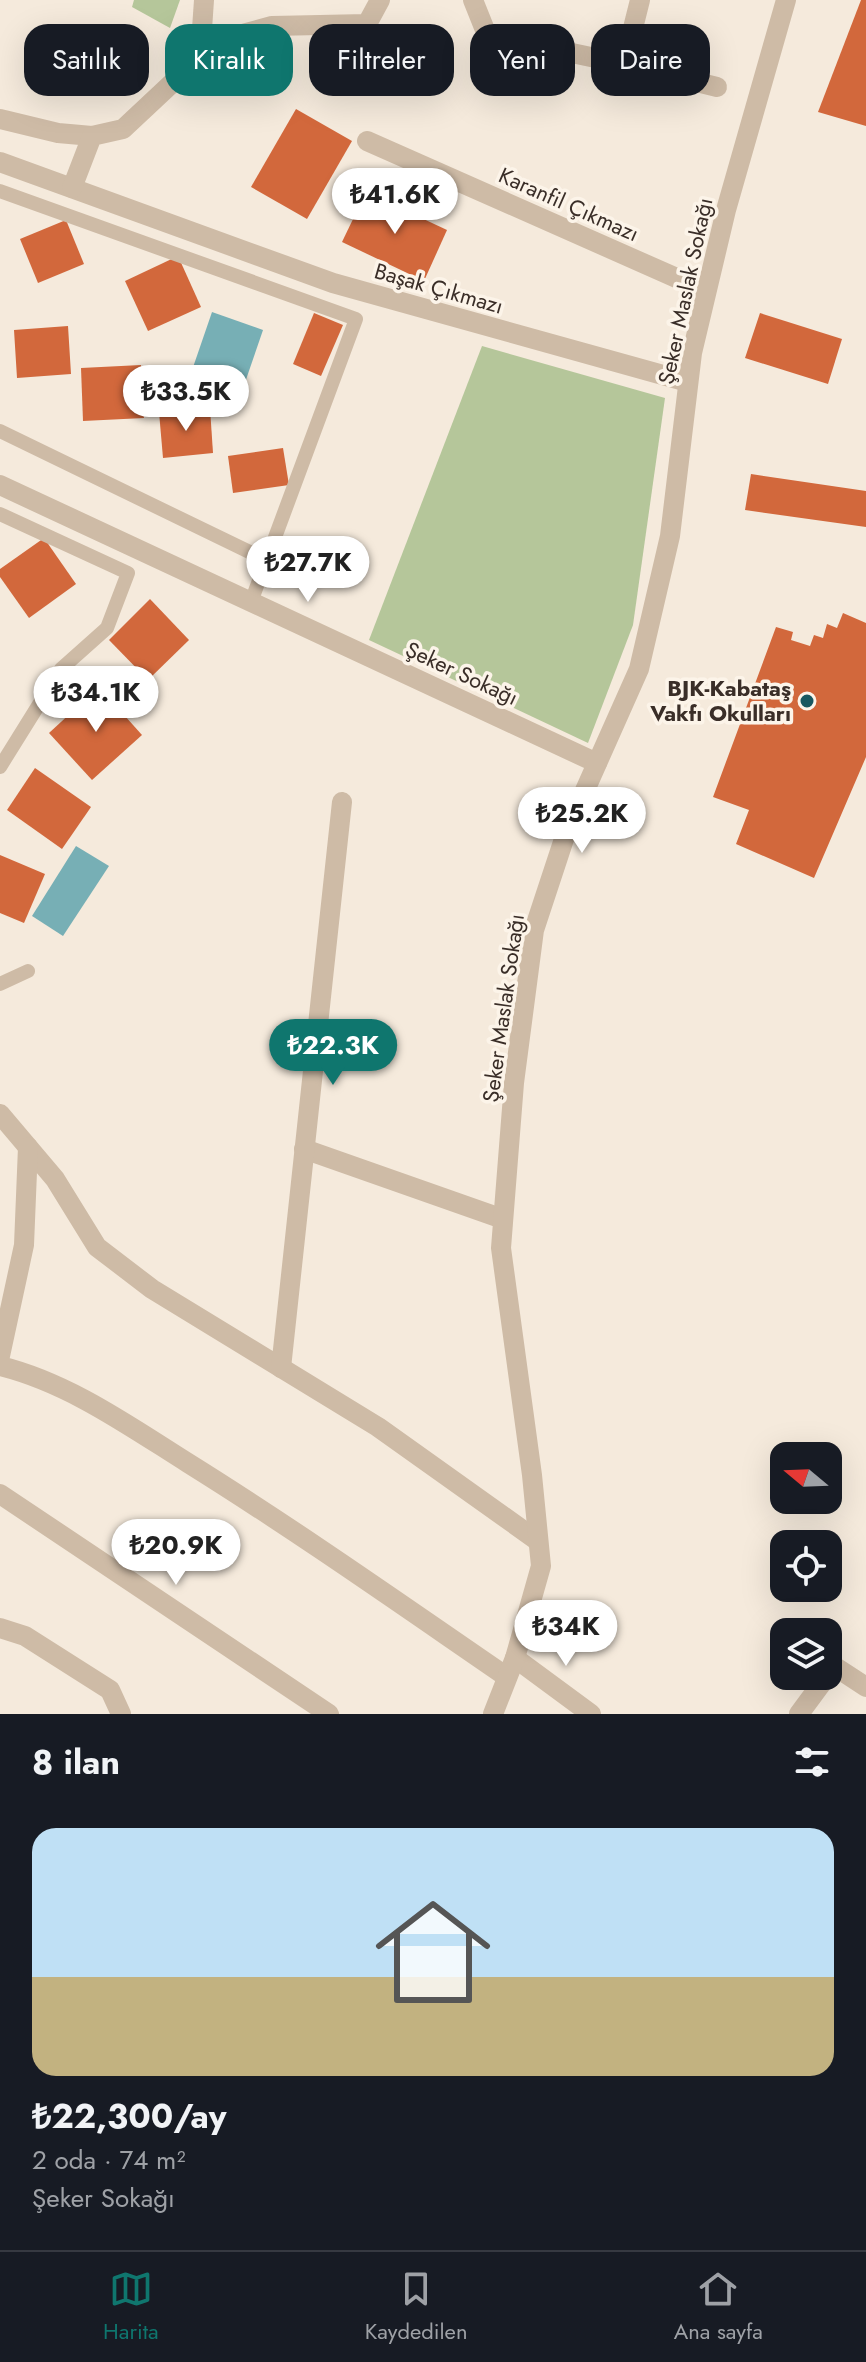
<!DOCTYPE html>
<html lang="tr">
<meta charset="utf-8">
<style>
:root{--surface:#171b24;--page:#20242c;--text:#f1f3f6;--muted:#9ea1a6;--line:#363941;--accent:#0f766e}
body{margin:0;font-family:Jost,sans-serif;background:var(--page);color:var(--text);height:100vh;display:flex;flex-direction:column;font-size:30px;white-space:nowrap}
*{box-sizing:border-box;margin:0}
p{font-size:26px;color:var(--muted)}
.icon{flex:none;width:44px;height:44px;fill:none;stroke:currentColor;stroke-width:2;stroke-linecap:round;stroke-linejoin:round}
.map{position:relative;height:1714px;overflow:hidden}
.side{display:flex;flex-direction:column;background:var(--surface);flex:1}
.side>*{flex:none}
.banner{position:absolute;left:24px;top:24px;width:818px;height:72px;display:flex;gap:16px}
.needle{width:52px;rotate:289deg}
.controls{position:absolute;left:770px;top:1442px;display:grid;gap:16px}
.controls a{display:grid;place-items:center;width:72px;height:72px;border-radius:16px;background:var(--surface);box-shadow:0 8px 32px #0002;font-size:40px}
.price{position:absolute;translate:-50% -68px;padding:0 18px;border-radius:28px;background:#fff;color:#222;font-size:26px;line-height:52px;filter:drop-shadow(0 2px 4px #0008)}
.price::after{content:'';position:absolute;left:50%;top:48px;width:24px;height:18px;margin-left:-12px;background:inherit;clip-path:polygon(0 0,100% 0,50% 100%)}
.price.on{background:var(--accent);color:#fff}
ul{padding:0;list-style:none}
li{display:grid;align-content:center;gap:16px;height:424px;padding:0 32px}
li span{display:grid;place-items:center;height:248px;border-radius:24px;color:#555}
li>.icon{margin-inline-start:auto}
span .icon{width:144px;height:144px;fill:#fffc;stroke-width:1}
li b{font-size:34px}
h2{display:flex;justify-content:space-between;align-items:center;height:96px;padding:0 32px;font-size:34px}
.pill{padding:0 28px;border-radius:24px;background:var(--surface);box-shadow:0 8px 32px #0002;font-size:28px;line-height:72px}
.pill.on{background:var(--accent);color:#fff}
.tab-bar{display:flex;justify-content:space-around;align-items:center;height:112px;border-top:2px solid var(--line);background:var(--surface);font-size:22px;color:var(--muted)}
.tab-bar a{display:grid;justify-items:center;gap:4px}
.tab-bar .on{color:var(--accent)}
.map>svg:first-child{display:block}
</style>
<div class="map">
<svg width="866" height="1714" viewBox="0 0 866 1714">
<rect width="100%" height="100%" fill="#f5eadc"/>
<g fill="#b5c69a">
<path d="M134,0H180L170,28L132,7Z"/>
<path d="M482,346L665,398L633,625L588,743L369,640Z"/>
</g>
<g fill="#77afb5">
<path d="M212,312L263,330L240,397L189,379Z"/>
<path d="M76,846L109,866L63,936L32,916Z"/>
</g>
<g fill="#d2683c">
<path d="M861,0H866V126L818,112Z"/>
<path d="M296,109L352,141L307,219L251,187Z"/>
<path d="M366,192L447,230L424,281L342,242Z"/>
<path d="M66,220L84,264L38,283L20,239Z"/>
<path d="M178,256L201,307L148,331L125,281Z"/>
<path d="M314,313L343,325L321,376L293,364Z"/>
<path d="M760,313L842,339L828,384L745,358Z"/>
<path d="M68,326L71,374L17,378L14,330Z"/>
<path d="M141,365L144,418L83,421L81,368Z"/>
<path d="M210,408L213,453L163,458L159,412Z"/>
<path d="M283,448L289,485L233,493L228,456Z"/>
<path d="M751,474L866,491V527L745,510Z"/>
<path d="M44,538L76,584L29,618L0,577V569Z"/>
<path d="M150,599L189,640L148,680L109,640Z"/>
<path d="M843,613L866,623V757L814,878L736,844L749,810L713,797L776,627L793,632L791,640L810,646L814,635L823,638L827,624L837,628Z"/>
<path d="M99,687L142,735L92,780L49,733Z"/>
<path d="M35,768L91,807L62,849L7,810Z"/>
<path d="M0,855L45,874L24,923L0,913Z"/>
</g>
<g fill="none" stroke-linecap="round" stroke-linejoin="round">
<g stroke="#cebba6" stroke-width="14">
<path d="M0,191L356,319L251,602"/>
<path d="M0,431L266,560"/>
<path d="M0,514L128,573L107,628L61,669L0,767"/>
<path d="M0,984L28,971"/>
</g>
<g stroke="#cebba6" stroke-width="20">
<path d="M473,0L487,35L624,64L640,0"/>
<path d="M200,58L204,0"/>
<path d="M624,64L717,87"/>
<path d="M0,119L58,133L92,136"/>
<path d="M367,141L706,291"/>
<path d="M0,162L333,283L688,382"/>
<path d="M72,188L92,136L123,129L217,41L272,26L367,24L380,0"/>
<path d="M0,485L597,763"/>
<path d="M0,1114L55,1179L97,1247L152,1289L378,1427L538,1541"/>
<path d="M304,1149L503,1219"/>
<path d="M0,1356L24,1245L28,1147"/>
<path d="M0,1366C69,1383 129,1426 188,1463C297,1531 402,1605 507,1677"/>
<path d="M281,1368L342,802"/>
<path d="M0,1494L329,1714"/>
<path d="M0,1628L25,1636L110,1690L121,1714"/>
<path d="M515,1658L591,1714"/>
<path d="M828,1675L834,1666L866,1687"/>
<path d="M493,1714L515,1658L541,1566L532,1475L501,1248L514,1083L534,930L566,833L639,669L670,536L692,353L726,210L786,0"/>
<path d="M799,1714L827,1676"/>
</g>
</g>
<circle fill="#185860" stroke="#fcf4e9" stroke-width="3" cx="807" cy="701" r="8"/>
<g text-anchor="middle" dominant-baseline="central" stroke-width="7" stroke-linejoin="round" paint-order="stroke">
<g font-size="22" fill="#3a2e28" stroke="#fcf4e9">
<text transform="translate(569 204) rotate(24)">Karanfil Çıkmazı</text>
<text transform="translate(439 288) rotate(16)">Başak Çıkmazı</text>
<text transform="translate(685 291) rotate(-78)">Şeker Maslak Sokağı</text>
<text transform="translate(462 673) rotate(25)">Şeker Sokağı</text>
<text transform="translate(503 1008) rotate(-82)">Şeker Maslak Sokağı</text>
</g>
<g font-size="22" font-weight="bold" fill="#3a2e28" stroke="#fcf4e9" text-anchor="end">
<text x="791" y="688">BJK-Kabataş<tspan x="791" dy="25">Vakfı Okulları</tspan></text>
</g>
</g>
</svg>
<div class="controls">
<a><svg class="needle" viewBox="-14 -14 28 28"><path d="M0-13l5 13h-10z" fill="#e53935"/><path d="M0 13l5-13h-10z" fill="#9ea1a6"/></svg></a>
<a><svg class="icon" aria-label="locate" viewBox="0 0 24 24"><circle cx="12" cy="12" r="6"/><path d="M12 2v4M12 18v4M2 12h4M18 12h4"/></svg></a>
<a><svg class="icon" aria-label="layers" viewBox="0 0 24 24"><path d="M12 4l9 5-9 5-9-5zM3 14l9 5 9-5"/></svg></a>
</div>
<b class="price" style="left:395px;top:236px">₺41.6K</b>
<b class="price" style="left:186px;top:433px">₺33.5K</b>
<b class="price" style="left:308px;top:604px">₺27.7K</b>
<b class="price" style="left:96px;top:734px">₺34.1K</b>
<b class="price" style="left:582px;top:855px">₺25.2K</b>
<b class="price on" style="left:333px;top:1087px">₺22.3K</b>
<b class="price" style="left:176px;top:1587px">₺20.9K</b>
<b class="price" style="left:566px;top:1668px">₺34K</b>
<div class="banner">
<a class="pill">Satılık</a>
<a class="pill on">Kiralık</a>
<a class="pill">Filtreler</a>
<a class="pill">Yeni</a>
<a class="pill">Daire</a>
</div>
</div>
<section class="side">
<h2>8 ilan<svg class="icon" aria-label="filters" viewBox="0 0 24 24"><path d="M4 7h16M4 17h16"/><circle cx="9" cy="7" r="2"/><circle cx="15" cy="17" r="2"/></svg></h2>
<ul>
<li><span style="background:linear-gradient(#bfe0f5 60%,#c2b280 0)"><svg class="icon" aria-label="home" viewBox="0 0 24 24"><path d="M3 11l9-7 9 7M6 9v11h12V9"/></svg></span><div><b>₺22,300/ay</b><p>2 oda · 74 m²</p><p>Şeker Sokağı</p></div></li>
</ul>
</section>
<nav class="tab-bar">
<a class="on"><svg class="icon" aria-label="map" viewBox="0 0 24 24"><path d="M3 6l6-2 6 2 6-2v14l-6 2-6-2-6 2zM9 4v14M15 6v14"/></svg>Harita</a>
<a><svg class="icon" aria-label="saved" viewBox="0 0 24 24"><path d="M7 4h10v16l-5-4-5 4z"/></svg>Kaydedilen</a>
<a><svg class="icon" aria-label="home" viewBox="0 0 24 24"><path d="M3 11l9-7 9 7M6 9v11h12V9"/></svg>Ana sayfa</a>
</nav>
